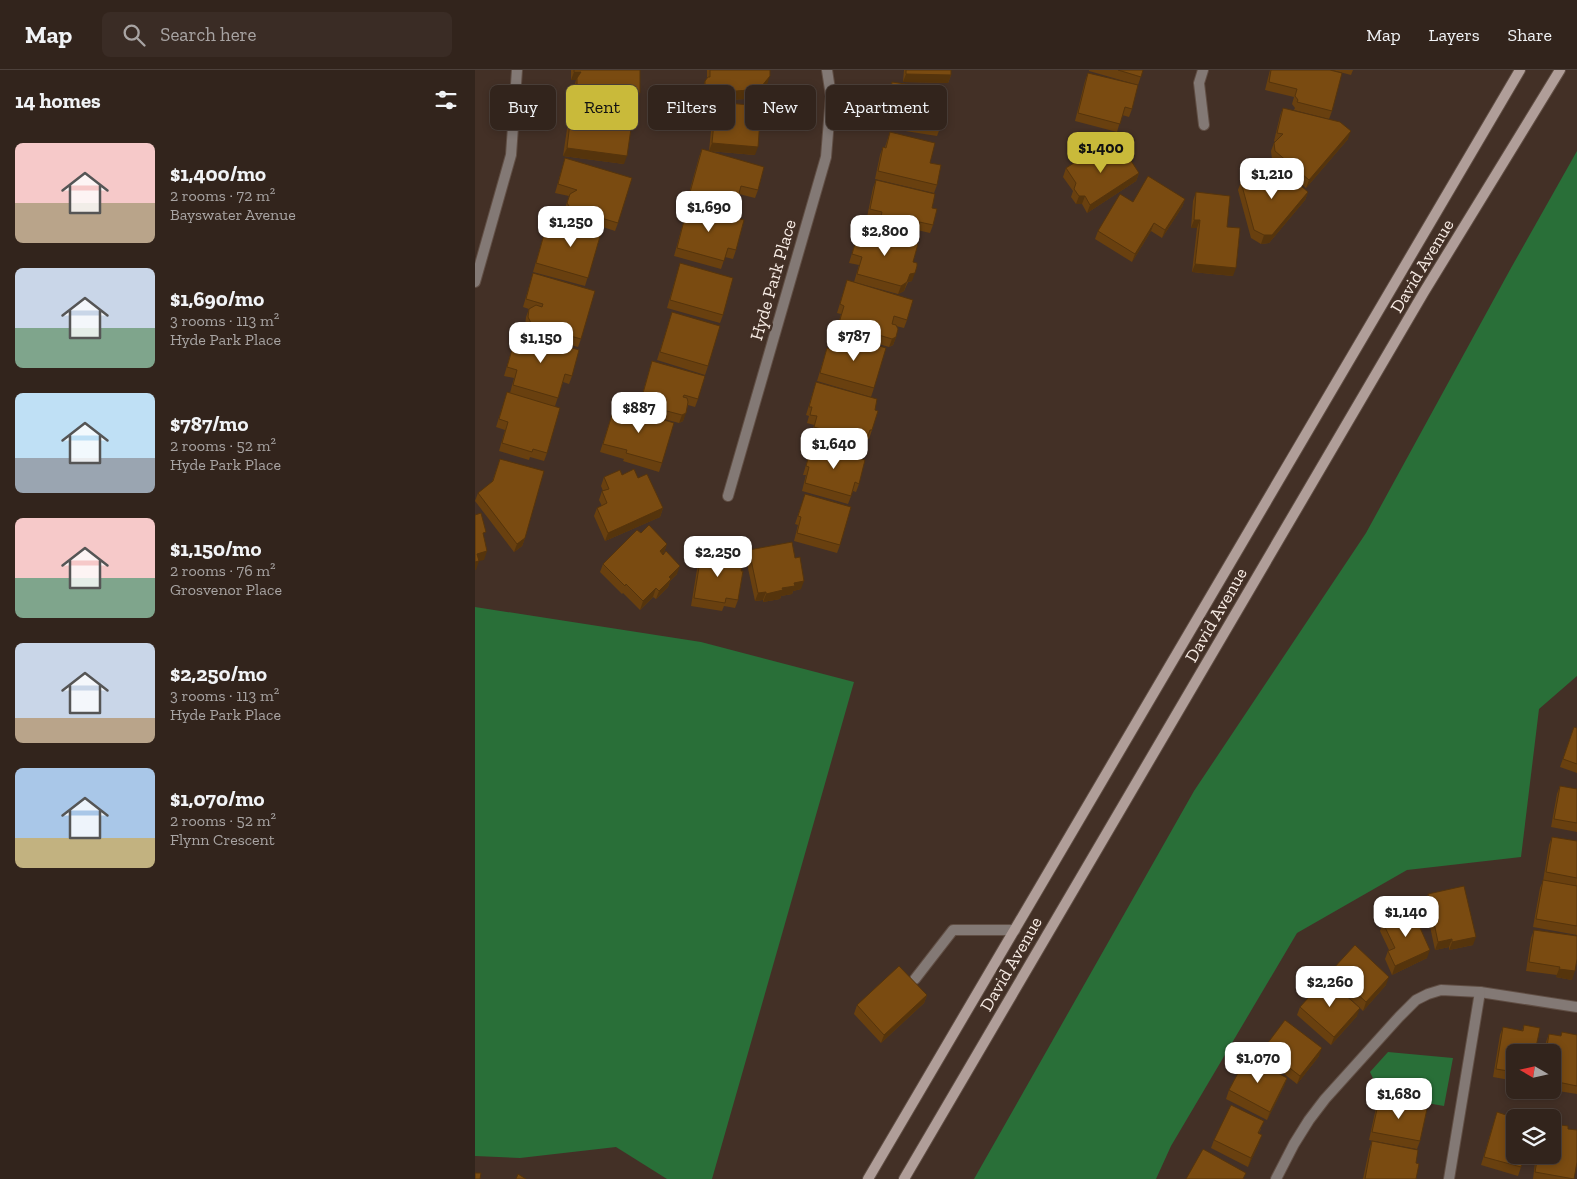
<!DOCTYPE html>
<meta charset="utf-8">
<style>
:root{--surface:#32241c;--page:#3a2c25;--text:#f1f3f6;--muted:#a8a4a3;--line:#4d413b;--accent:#c9ba3a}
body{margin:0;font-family:"Zilla Slab",serif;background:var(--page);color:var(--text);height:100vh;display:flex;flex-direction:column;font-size:19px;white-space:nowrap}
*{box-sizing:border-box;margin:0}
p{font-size:16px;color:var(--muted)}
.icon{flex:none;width:28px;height:28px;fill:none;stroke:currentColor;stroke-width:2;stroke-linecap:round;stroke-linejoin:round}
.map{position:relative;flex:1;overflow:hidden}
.sheet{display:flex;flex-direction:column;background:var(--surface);width:475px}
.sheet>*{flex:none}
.top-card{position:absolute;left:15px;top:15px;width:475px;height:45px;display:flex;gap:10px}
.needle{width:32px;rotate:279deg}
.tools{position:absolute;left:1031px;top:974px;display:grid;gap:10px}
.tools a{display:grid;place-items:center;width:55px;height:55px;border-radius:8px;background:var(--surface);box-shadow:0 2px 8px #0003,0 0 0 1px var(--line);font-size:25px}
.price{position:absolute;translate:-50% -42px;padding:0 11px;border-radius:10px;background:#fff;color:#222;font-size:16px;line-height:32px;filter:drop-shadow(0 1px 2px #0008)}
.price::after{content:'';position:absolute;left:50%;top:30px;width:15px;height:11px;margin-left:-8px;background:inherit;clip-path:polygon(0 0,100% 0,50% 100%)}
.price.active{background:var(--accent);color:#111}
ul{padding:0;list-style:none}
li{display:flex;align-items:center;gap:15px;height:125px;padding:0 15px}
li span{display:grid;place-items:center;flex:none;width:140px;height:100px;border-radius:8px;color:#555}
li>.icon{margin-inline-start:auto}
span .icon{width:60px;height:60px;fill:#fffc;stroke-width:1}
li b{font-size:21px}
h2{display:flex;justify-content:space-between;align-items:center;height:60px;padding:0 15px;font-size:21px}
.chip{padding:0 18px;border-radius:8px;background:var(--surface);box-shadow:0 2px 8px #0003,0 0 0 1px var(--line);font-size:18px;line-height:45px}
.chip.active{background:var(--accent);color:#111}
header{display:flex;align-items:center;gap:30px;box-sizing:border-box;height:70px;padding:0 25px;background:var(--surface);border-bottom:1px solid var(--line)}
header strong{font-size:24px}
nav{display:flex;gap:28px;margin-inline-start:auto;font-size:18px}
.search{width:350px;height:45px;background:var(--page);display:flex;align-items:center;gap:12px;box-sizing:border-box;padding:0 18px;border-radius:8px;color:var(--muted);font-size:19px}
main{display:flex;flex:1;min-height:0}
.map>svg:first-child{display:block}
</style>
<header>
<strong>Map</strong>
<div class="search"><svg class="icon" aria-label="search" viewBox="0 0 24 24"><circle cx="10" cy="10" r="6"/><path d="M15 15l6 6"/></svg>Search here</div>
<nav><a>Map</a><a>Layers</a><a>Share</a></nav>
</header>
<main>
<section class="sheet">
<h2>14 homes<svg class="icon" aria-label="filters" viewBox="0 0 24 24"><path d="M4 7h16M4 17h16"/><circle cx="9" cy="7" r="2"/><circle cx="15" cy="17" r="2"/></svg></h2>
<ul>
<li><span style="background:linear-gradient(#f6c9c9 60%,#b9a48a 0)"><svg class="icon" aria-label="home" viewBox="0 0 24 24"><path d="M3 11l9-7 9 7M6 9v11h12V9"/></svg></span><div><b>$1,400/mo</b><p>2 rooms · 72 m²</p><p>Bayswater Avenue</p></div></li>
<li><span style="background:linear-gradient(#c9d6e8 60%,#7fa58c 0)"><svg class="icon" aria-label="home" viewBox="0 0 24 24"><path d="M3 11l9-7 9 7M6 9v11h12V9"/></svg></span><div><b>$1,690/mo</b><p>3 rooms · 113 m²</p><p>Hyde Park Place</p></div></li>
<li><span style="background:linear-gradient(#bfe0f5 65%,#9aa5b1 0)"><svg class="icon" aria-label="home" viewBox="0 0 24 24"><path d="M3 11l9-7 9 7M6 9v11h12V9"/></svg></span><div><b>$787/mo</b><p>2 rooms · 52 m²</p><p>Hyde Park Place</p></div></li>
<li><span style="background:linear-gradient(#f6c9c9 60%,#7fa58c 0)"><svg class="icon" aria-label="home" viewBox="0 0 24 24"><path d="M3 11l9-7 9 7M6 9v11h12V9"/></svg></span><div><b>$1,150/mo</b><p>2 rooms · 76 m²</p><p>Grosvenor Place</p></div></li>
<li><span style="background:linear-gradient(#c9d6e8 75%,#b9a48a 0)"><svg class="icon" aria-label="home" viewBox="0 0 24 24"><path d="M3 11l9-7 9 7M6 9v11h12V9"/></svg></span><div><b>$2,250/mo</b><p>3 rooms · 113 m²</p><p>Hyde Park Place</p></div></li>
<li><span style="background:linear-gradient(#a9c7e8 70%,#c2b280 0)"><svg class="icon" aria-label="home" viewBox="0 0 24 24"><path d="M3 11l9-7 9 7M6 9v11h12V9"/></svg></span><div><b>$1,070/mo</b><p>2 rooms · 52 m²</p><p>Flynn Crescent</p></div></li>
</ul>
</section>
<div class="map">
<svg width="1102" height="1109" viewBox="0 0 1102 1109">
<rect width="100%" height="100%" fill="#433026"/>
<g fill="#296f38">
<path d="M1102,81V606L1064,639L1046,787L932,800L822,863L696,1076L681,1109H499L719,721L891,463L1036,198Z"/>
<path d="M0,537L226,572L379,612L237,1109H192L141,1077L45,1088L0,1086Z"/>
<path d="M913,982L978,988L969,1036L906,1025L895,1002Z"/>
</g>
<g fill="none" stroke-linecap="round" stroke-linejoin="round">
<defs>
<path id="service" d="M440,909L478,860H540"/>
<g id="minor">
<path d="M728,0L724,13L729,55"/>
<path d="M0,212L36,85L42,0"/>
<path d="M253,426L351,87L356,26L352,0"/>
<path d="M801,1109L819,1074L834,1050L850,1029L924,947L941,930L953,924L966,920L1005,922L1102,937"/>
<path d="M974,1109L1005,922"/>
</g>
<g id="secondary">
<path d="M393,1109L1045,0"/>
<path d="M429,1109L949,222L1085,0"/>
</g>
</defs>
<use href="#service" stroke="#604e44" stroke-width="12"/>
<use href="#minor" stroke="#604e44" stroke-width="12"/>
<use href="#secondary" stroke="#604e44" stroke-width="12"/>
<use href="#service" stroke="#837975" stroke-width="10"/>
<use href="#minor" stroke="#837975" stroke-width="10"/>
<use href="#secondary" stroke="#b09e99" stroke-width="10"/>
</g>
<g fill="#69400f">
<path d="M96,0H165V23L162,31H105L98,25L99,17L101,10H96Z"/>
<path d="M232,0H295L292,14L283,25L272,26L271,29L232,31L227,27V20L230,11L232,9Z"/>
<path d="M429,0H476V5L473,13L428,12Z"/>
<path d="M614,0H668L663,15L614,1Z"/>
<path d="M795,0H855L857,41L854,49L819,40L820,38L817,34L819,27L790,20Z"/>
<path d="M857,0H878L876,5Z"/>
<path d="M613,3L657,39L654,47L647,45L642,62L600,51L610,11Z"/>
<path d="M417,12L465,58L462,66L405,57L408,39L411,31H412L414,20Z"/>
<path d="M241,32L280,85L234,81L283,120L280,128L264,124L257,147L261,180L258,189L250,187L246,199L199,186L213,135L211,134L224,87L227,79L234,81L238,40Z"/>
<path d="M120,33L149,94L88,86L93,52L96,44L116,47L117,41Z"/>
<path d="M808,38L873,69L831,118L797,89L796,81L799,73L800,72L799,71L805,46Z"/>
<path d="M415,62L455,93L462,115L459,123L400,109L405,85L408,77H410Z"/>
<path d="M628,84L638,87L664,103L661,111L612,143L607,134H601L596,127L598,121L588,107L591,98Z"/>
<path d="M90,88L143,153L140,161L128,157L110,216L58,202L70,161L87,166L93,147L89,141L94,126L80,123Z"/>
<path d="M401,110L457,138L458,155L455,163L438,159L434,171L438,192L437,211L433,212L429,221L423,224L379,212L384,195L374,193L385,157L401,162L404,150L392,147L398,118Z"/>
<path d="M793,110L833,122L830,130L794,173L786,174L776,168L763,120L766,112Z"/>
<path d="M721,122L752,157L758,206L717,202L722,158H716L718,131Z"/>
<path d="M710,129L707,137L687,168L676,161L657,192L620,169L623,161L658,132Z"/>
<path d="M205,193L248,245L245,253L192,238Z"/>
<path d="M58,203L106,269L103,277L54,263L50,256L51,247L54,239L48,237Z"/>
<path d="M372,210L432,250L429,258L421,256V267L418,275L414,277L361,262L366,244L362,243Z"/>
<path d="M197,242L233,296L230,305L182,290Z"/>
<path d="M42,262L97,306L94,314L88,312L80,336L72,383L69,391L55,387L54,390L24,381L30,360L21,357L32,322L35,323L39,308L29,306Z"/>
<path d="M367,265L399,318L396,327L342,311L352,278L362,281Z"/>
<path d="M177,291L223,329L220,337L213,335L208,351L204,353L162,342Z"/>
<path d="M341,312L400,340L397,360L394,369L392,368L388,380L336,366L339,355L332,353L334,346L331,345Z"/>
<path d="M140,335L187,393L184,402L148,391L149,389L125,382Z"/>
<path d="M337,375L384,414L381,422L378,421L373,434L327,421L331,405H328Z"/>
<path d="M25,389L50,468L47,476L39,482L0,431L3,423L17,412Z"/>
<path d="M147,405L163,408L188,438L185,447L130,471L119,446L122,438L127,436L124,430L127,421H128L126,416L129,407Z"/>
<path d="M330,424L365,475L362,483L319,471L323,455L320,454Z"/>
<path d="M166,463L192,474L189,482L187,484L202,504L195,511L193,517L181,529L178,527L165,540L148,523L147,524L125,502L128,494Z"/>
<path d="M227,479L248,493L266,501L263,530L260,538L249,536L247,541L216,536L224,487Z"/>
<path d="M274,480L326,519L318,521L317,524L306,526L305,529L288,532V530L280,531L271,489Z"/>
<path d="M1099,657L1102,658V703L1085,697Z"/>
<path d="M1085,716L1102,719V762L1076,757L1082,724Z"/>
<path d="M1077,767L1102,771V865L1058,857L1065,818L1068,811L1074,775Z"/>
<path d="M953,824L998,875L974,880V877L960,880L950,833Z"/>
<path d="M908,853L952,888L917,905L910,889L913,881L914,880L905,861Z"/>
<path d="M1059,860L1097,910L1081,907L1082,905L1051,901L1056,868Z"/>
<path d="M857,900L911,915L888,941L854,908Z"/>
<path d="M452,925L449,933L406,973L379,944L382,935Z"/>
<path d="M825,937L882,946L856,975L822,945Z"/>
<path d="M1049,955L1065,958L1040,982V1011L1018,1007L1025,965L1028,957L1047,961Z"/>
<path d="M1087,962L1102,965V1024L1077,1020H1078V982H1070L1071,972L1074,964L1086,966Z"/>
<path d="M789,978L844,986L822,1014L786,986Z"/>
<path d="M812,1008L809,1016L792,1050L751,1029L754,1020Z"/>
<path d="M904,1030L945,1071L942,1079L894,1070L901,1038Z"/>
<path d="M1022,1042L1046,1097L1043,1106L1006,1095Z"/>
<path d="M786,1059L784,1063V1073L773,1097L736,1078L739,1070Z"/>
<path d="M1093,1059L1102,1092L1099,1109H1058L1061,1085H1078Z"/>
<path d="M897,1071L941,1093V1109H888L894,1080Z"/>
</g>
<g fill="#55340c">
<path d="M99,2H106L101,10H96Z"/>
<path d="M431,4L476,5L473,13L428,12Z"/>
<path d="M295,6L292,14L283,25L272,26L271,29L232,31L235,23L274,17Z"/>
<path d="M108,23H165L162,31H105Z"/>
<path d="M876,61L873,69L831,118L834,110Z"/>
<path d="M237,73L283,77L280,85L234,81Z"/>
<path d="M92,78L152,86L149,94L88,86Z"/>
<path d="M664,103L661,111L612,143L615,135Z"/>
<path d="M833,122L830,130L794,173L786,174L789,165Z"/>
<path d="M604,126H610L607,134H601Z"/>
<path d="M710,129L707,137L687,168L690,160Z"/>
<path d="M719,150H725L722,158H716Z"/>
<path d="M679,153L676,161L657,192L660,184Z"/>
<path d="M720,194L761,198L758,206L717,202Z"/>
<path d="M440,203L437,211L432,212L435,204Z"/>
<path d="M432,212L429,221L423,224L426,216Z"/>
<path d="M421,267L418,275L414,277L417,269Z"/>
<path d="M211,343L208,351L204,353L207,345Z"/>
<path d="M188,438L185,447L130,471L133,463Z"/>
<path d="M50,468L47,476L39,482L42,474Z"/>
<path d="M192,474L189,482L182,490L185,481Z"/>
<path d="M12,481L9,490L0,492L2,484Z"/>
<path d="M4,491L1,500H0V492Z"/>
<path d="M205,496L202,504L195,511L193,517L181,529L184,521L194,507Z"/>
<path d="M329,511L326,519L318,521L317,524L306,526L305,529L288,532L291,524L319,513Z"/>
<path d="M181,518L178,527L165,540L168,531Z"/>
<path d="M291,522L288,530L280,531L283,523Z"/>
<path d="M1001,867L998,875L974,880L977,872Z"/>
<path d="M977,869L974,877L960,880L963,872Z"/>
<path d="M955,880L952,888L917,905L920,896Z"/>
<path d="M1084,899L1100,901L1097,910L1081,907Z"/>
<path d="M914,907L911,915L888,941L891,932Z"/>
<path d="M452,925L449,933L406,973L409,965Z"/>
<path d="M885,938L882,946L856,975L859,967Z"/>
<path d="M847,978L844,986L822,1014L825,1006Z"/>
<path d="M812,1008L809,1016L792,1050L795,1042Z"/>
<path d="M787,1065L784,1073L773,1097L776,1088Z"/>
</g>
<g fill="#7a4b11" stroke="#55340c">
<path d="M99,0H165V23H108L102,17V8L106,2H99Z"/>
<path d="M235,0H295V6L286,17H274V20L235,23L230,19V11L233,7H235Z"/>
<path d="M431,0H476V5L431,4Z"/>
<path d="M643,0H668L666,7Z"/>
<path d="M796,0H855L867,3L857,41L822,32L823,30L820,26L822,19L794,12Z"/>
<path d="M613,3L663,15L657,39L650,37L645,54L603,43Z"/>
<path d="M417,12L471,20L465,58L408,49L411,31L414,32Z"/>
<path d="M241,32L286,36L283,77L237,73Z"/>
<path d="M120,33L159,38L152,86L92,78L96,44L118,47Z"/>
<path d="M808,38L865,52L876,61L834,110L800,81L799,73L808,64L802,63Z"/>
<path d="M415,62L460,73L455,93L466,95L462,115L403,101L408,77L411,78Z"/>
<path d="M624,77L628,84L633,81L638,87L649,80L664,103L615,135L610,126H604L599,119L601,113L591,98Z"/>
<path d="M227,79L289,97L283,120L266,116L260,139L214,126Z"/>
<path d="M90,88L157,108L143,153L96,139L92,133L95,124L102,120L83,114Z"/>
<path d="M804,97L833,122L797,165H789L779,160L766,112L791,105L793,110Z"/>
<path d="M673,106L710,129L690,160L679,153L660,184L623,161L645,124L658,132Z"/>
<path d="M401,110L460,124L457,138L462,139L458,155L440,151L437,163L404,155L407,142L395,139Z"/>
<path d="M721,122L755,126L752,157L765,158L761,198L720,194L725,150H719Z"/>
<path d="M213,135L269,150L261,180L253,178L249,191L202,178Z"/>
<path d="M93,146L128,156L113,208L61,193L70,161L88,166Z"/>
<path d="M385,157L443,174L438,192L442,193V196L440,203L435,204L432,212L426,216L382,204L387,187L377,184Z"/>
<path d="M205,193L258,208L248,245L195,230Z"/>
<path d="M58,203L120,221L106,269L57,255L53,247L54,239L61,235L67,237L68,234L51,229Z"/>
<path d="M372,210L438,230L432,250L419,246L417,254L421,255L423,259L421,267L417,269L364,253L369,236L365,234Z"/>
<path d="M197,242L245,256L233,296L185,282Z"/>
<path d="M42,262L104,280L97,306L90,304L83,328L38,315L42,300L32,297Z"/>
<path d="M367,265L411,278L399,318L345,303L352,278L363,281Z"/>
<path d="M177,291L230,306L223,329L209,325L208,327L212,328L213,332L211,343L207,345L165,334Z"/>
<path d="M341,312L402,329L400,340L403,341L397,360H395L391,372L339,357L342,346L335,345L337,337H334Z"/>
<path d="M32,322L85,338L72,383L58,379L57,382L27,373L33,352L24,349Z"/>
<path d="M140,335L199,353L187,393L151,383L152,380L128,374Z"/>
<path d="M337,375L390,390L384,414L380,412L376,426L330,413L334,397L331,396Z"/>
<path d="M25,389L69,401L50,468L42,474L3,423L18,411Z"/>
<path d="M159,399L163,408L172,404L188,438L133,463L122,438L132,433L127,421L134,419L129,407L145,400L147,405Z"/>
<path d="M330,424L376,437L365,475L322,463L326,447L323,446Z"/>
<path d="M6,443L11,462L8,463L12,481L2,484L4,491L0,492V445Z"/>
<path d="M174,455L192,474L185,481L188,485L191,481L205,496L194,507L196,509L184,521L181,518L168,531L151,514L150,516L128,494L162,460L166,463Z"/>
<path d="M317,472L320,488L325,487L329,511L319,513L320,516L307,518L308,520L291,524V522L283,523L274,480Z"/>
<path d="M227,479L250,483L248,493H252L253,491L268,494L266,501H268L263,530L251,528L250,533L219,528Z"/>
<path d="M1099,657L1102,658V694L1088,689Z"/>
<path d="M1085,716L1102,719V753L1079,749Z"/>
<path d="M1077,767L1102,771V808L1071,802Z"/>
<path d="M1068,810L1102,816V856L1061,849Z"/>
<path d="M989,816L1001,867L977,872V869L963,872L953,824Z"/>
<path d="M937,840L955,880L920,896L913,881L920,878L908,853Z"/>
<path d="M1059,860L1102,866V889L1100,901L1084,899L1085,897L1054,892Z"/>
<path d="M880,875L914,907L891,932L857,900Z"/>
<path d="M424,896L452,925L409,965L382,935Z"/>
<path d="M851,908L885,938L859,967L825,937Z"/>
<path d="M810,950L847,978L825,1006L789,978Z"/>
<path d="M1049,955L1065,958L1060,982H1040V1002L1021,999L1028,957L1048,961Z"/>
<path d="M1087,962L1102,965V1016L1078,1011V982H1071L1074,964L1086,966Z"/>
<path d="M772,986L812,1008L795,1042L754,1020Z"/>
<path d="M904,1030L952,1039L945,1071L897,1062Z"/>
<path d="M756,1035L789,1051L783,1063L787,1065L776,1088L739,1070Z"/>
<path d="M1022,1042L1040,1048V1085H1049L1046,1097L1009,1087Z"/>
<path d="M1078,1054L1093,1056V1059L1102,1060V1092L1099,1109L1060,1102L1063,1085H1078Z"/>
<path d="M897,1071L943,1080L941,1093L944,1094L941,1109H890Z"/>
<path d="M728,1079L771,1103L768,1109H711Z"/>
<path d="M0,1103H6L5,1109H0Z"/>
<path d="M43,1104L51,1109H41Z"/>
</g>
<g text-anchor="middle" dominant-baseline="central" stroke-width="5" stroke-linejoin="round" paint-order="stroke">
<g font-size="18" fill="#f7ebe4" stroke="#433026">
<text transform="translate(947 196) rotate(-59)">David Avenue</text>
<text transform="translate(298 210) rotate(-74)">Hyde Park Place</text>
<text transform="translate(741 545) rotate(-60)">David Avenue</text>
<text transform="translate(536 894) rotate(-60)">David Avenue</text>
</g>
</g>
</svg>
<div class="tools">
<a><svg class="needle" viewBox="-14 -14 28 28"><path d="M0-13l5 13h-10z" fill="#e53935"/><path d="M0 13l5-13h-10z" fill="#a8a4a3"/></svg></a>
<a><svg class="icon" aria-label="layers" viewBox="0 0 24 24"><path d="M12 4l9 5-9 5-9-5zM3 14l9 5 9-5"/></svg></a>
</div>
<b class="price active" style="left:626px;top:104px">$1,400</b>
<b class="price" style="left:797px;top:130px">$1,210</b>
<b class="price" style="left:234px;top:163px">$1,690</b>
<b class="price" style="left:96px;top:178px">$1,250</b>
<b class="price" style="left:410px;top:187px">$2,800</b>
<b class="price" style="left:379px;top:292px">$787</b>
<b class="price" style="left:66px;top:294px">$1,150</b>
<b class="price" style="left:164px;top:364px">$887</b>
<b class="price" style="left:359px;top:400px">$1,640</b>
<b class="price" style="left:243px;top:508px">$2,250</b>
<b class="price" style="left:931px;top:868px">$1,140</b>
<b class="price" style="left:855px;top:938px">$2,260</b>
<b class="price" style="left:783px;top:1014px">$1,070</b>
<b class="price" style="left:924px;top:1050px">$1,680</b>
<div class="top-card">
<a class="chip">Buy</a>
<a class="chip active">Rent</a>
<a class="chip">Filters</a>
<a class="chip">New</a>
<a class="chip">Apartment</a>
</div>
</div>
</main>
